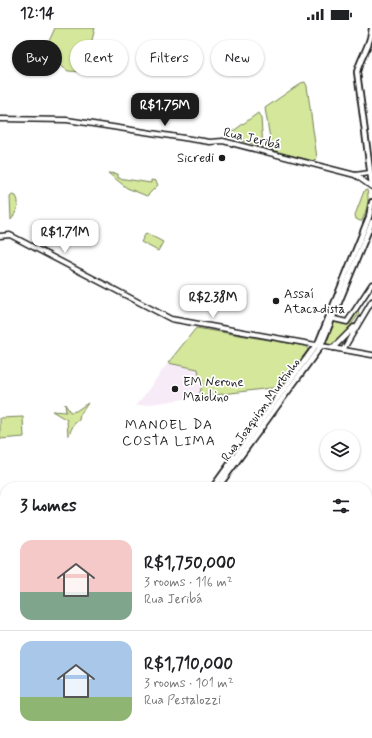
<!DOCTYPE html>
<meta charset="utf-8">
<style>
:root{--surface:#fff;--page:#f6f6f6;--text:#202124;--muted:#757577;--line:#e0e0e0;--accent:#1c1c1c}
body{margin:0;font-family:Mynerve,sans-serif;background:var(--page);color:var(--text);height:100vh;display:flex;flex-direction:column;font-size:15px;white-space:nowrap}
*{box-sizing:border-box;margin:0}
p{font-size:13px;color:var(--muted)}
.icon{flex:none;width:22px;height:22px;fill:none;stroke:currentColor;stroke-width:2;stroke-linecap:round;stroke-linejoin:round}
.map{position:relative;flex:1;overflow:hidden}
.panel{position:absolute;left:0px;top:454px;width:372px;height:256px;display:flex;flex-direction:column;background:var(--surface);border-radius:16px 16px 0 0;box-shadow:0 1px 3px #0004}
.panel>*{flex:none}
.top-card{position:absolute;left:12px;top:12px;width:348px;height:36px;display:flex;gap:8px}
.tools{position:absolute;left:320px;top:402px;display:grid;gap:8px}
.tools a{display:grid;place-items:center;width:40px;height:40px;border-radius:50%;background:var(--surface);box-shadow:0 1px 3px #0004;font-size:20px}
.price{position:absolute;translate:-50% -34px;padding:0 9px;border-radius:8px;background:#fff;color:#222;font-size:13px;line-height:26px;filter:drop-shadow(0 1px 2px #0008)}
.price::after{content:'';position:absolute;left:50%;top:24px;width:12px;height:9px;margin-left:-6px;background:inherit;clip-path:polygon(0 0,100% 0,50% 100%)}
.price.current{background:var(--accent);color:#fff}
ul{padding:0;list-style:none}
li{display:flex;align-items:center;gap:12px;height:100px;padding:0 20px}
li+li{border-top:1px solid var(--line)}
li span{display:grid;place-items:center;flex:none;width:112px;height:80px;border-radius:12px;color:#555}
li>.icon{margin-inline-start:auto}
span .icon{width:48px;height:48px;fill:#fffc;stroke-width:1}
li b{font-size:17px}
h2{display:flex;justify-content:space-between;align-items:center;height:48px;padding:0 20px;font-size:17px}
.chip{padding:0 14px;border-radius:18px;background:var(--surface);box-shadow:0 1px 3px #0004;font-size:14px;line-height:36px}
.chip.current{background:var(--accent);color:#fff}
.status{display:flex;justify-content:space-between;align-items:center;height:28px;padding:0 20px;background:var(--surface);direction:ltr}
.status svg{height:11px;fill:currentColor}
.map>svg:first-child{display:block}
</style>
<div class="status"><b>12:14</b><svg viewBox="0 0 49 12"><path d="M0 12V9h3v3zM5 12V6h3v6zM10 12V3h3v9zM15 12V0h3v12zM26 1h20v11H26zM47 4h2v5h-2z"/></svg></div>
<div class="map">
<svg width="372" height="710" viewBox="0 0 372 710">
<rect width="100%" height="100%" fill="#fff"/>
<filter id="ink" filterUnits="userSpaceOnUse"><feTurbulence type="fractalNoise" baseFrequency=".025" numOctaves="2"/><feDisplacementMap in="SourceGraphic" scale="8" xChannelSelector="R" yChannelSelector="G"/><feConvolveMatrix kernelMatrix="1 2 1 2 8 2 1 2 1" color-interpolation-filters="sRGB"/></filter>
<g filter="url(#ink)">
<path fill="#f7ebf7" d="M168,335L198,340L199,349L203,352L199,369L136,378Z"/>
<g fill="#d4e79b" stroke="#78825c">
<path d="M55,0H95L84,44L68,43L52,31L49,13Z"/>
<path d="M305,54L307,58L317,130L314,133L272,123L265,80L301,55Z"/>
<path d="M258,85L261,90L263,119L234,111L231,108L232,104Z"/>
<path d="M108,145L118,146V150L151,155V152L156,153L158,157L147,168L127,160Z"/>
<path d="M367,162C370,173 366,183 362,193H360L356,191L355,187L364,163Z"/>
<path d="M12,167L16,168C21,175 16,185 11,192L10,169Z"/>
<path d="M146,205L163,214L158,223L141,214Z"/>
<path d="M358,282L359,286L347,302L332,317L326,316L334,294L348,297Z"/>
<path d="M196,300L306,318L308,322L279,359L199,369L203,352L199,349L198,341L168,335Z"/>
<path d="M88,375L80,387L79,392L74,396L68,408L67,392L52,383L66,384L65,376L70,384L76,383Z"/>
<path d="M23,389L24,409L0,411V390Z"/>
</g>
<g fill="none" stroke-linecap="round" stroke-linejoin="round">
<defs>
<g id="secondary">
<path d="M0,91L67,92L210,114L223,113L355,147L372,159"/>
<path d="M355,147L370,145"/>
<path d="M0,208L10,207L171,291L372,327"/>
<path d="M330,290L347,294L372,256"/>
<path d="M333,320L354,299"/>
<path d="M343,322L372,273"/>
</g>
<g id="primary">
<path d="M372,0C371,17 361,28 357,44L372,157"/>
<path d="M213,459L319,313L369,189L372,174"/>
<path d="M218,459L321,318L372,194"/>
<path d="M0,489L5,491"/>
<path d="M0,495H5"/>
<path d="M0,509L5,508"/>
<path d="M335,710V705"/>
<path d="M340,710L341,705"/>
</g>
</defs>
<use href="#secondary" stroke="#1c1c1c" stroke-width="7"/>
<use href="#primary" stroke="#1c1c1c" stroke-width="8"/>
<use href="#secondary" stroke="#fff" stroke-width="4"/>
<use href="#primary" stroke="#fff" stroke-width="4.5"/>
</g>
</g>
<g fill="#1c1c1c" stroke="#fff" stroke-width="1.5">
<circle cx="222" cy="130" r="4"/>
<circle cx="276" cy="273" r="4"/>
<circle cx="175" cy="361" r="4"/>
</g>
<g text-anchor="middle" dominant-baseline="central" stroke-width="3.5" stroke-linejoin="round" paint-order="stroke">
<g font-size="13" fill="#1c1c1c" stroke="#fff">
<text transform="translate(252 111) rotate(13)">Rua Jeribá</text>
<text transform="translate(261 382) rotate(-54)">Rua Joaquim Murtinho</text>
</g>
<g font-size="13" fill="#1c1c1c" stroke="#fff" text-anchor="start">
<text x="214" y="130" text-anchor="end">Sicredi</text>
<text x="284" y="266">Assaí<tspan x="284" dy="15">Atacadista</tspan></text>
<text x="183" y="354">EM Nerone<tspan x="183" dy="15">Maiolino</tspan></text>
</g>
<g font-size="14" letter-spacing="1" fill="#1c1c1c" stroke="#fff">
<text x="169" y="397">MANOEL DA<tspan x="169" dy="16">COSTA LIMA</tspan></text>
</g>
</g>
</svg>
<div class="tools">
<a><svg class="icon" aria-label="layers" viewBox="0 0 24 24"><path d="M12 4l9 5-9 5-9-5zM3 14l9 5 9-5"/></svg></a>
</div>
<b class="price current" style="left:165px;top:99px">R$1.75M</b>
<b class="price" style="left:65px;top:226px">R$1.71M</b>
<b class="price" style="left:213px;top:291px">R$2.38M</b>
<div class="top-card">
<a class="chip current">Buy</a>
<a class="chip">Rent</a>
<a class="chip">Filters</a>
<a class="chip">New</a>
</div>
<section class="panel">
<h2>3 homes<svg class="icon" aria-label="filters" viewBox="0 0 24 24"><path d="M4 7h16M4 17h16"/><circle cx="9" cy="7" r="2"/><circle cx="15" cy="17" r="2"/></svg></h2>
<ul>
<li><span style="background:linear-gradient(#f6c9c9 65%,#7fa58c 0)"><svg class="icon" aria-label="home" viewBox="0 0 24 24"><path d="M3 11l9-7 9 7M6 9v11h12V9"/></svg></span><div><b>R$1,750,000</b><p>3 rooms · 116 m²</p><p>Rua Jeribá</p></div></li>
<li><span style="background:linear-gradient(#a9c7e8 70%,#8fb573 0)"><svg class="icon" aria-label="home" viewBox="0 0 24 24"><path d="M3 11l9-7 9 7M6 9v11h12V9"/></svg></span><div><b>R$1,710,000</b><p>3 rooms · 101 m²</p><p>Rua Pestalozzi</p></div></li>
</ul>
</section>
</div>
